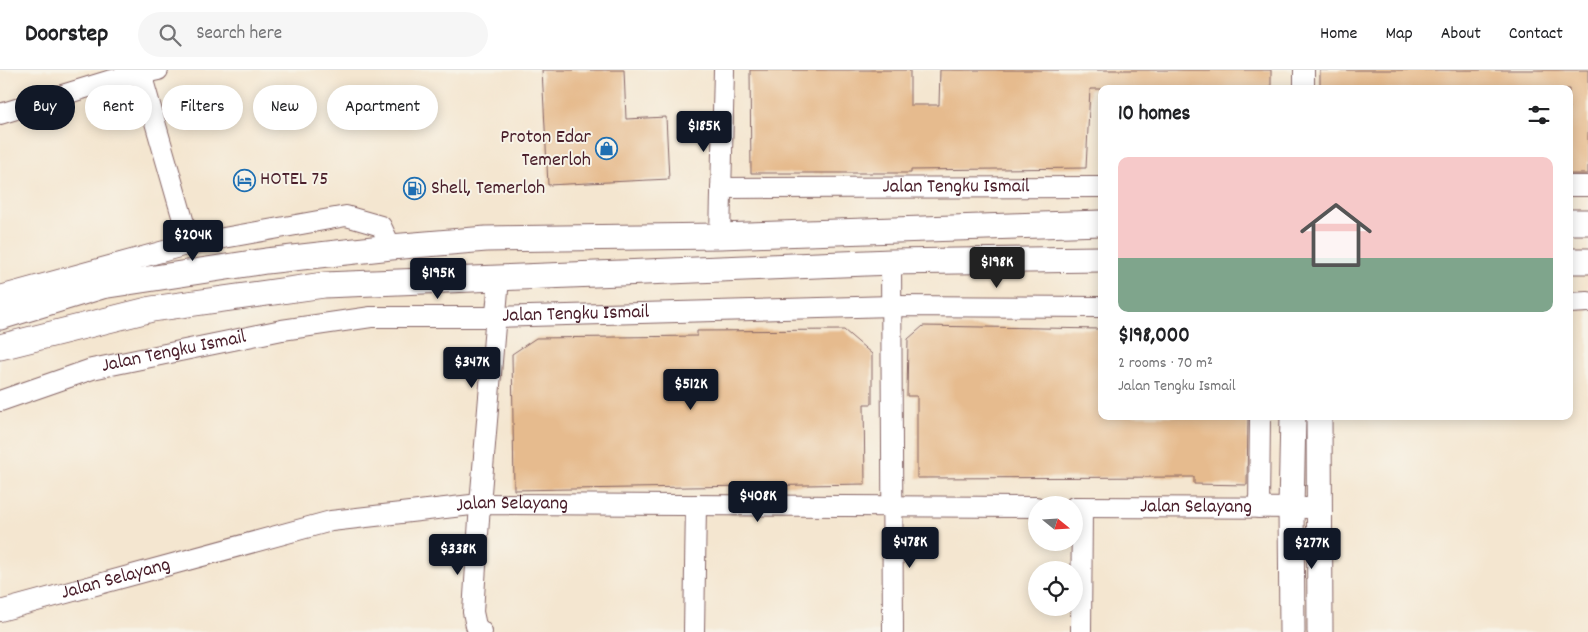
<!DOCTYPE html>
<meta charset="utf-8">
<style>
:root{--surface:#fff;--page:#f6f6f6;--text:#202124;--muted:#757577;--line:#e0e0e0;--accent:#111827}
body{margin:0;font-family:Dekko,sans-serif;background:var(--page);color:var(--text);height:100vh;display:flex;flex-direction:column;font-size:19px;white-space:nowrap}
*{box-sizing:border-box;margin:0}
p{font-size:16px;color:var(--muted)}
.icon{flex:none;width:28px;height:28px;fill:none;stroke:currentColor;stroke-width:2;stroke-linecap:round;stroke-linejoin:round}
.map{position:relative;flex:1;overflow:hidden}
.drawer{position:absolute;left:1098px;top:15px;width:475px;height:335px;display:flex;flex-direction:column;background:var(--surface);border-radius:10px;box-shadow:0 2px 12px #0003}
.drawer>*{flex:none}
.top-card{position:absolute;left:15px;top:15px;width:475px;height:45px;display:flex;gap:10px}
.needle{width:32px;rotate:108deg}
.fabs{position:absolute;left:1028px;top:426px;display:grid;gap:10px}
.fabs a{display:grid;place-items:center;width:55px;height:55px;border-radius:50%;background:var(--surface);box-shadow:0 2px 12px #0003;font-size:25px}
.price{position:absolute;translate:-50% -42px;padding:0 11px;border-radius:5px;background:var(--accent);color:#fff;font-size:16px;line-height:32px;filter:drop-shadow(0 1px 2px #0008)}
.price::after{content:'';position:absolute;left:50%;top:30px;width:15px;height:11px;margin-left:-8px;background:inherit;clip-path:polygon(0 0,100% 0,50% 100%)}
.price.selected{background:#222;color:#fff}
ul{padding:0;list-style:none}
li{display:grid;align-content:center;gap:10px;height:265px;padding:0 20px}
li+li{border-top:1px solid var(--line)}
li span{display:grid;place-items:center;height:155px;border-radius:10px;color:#555}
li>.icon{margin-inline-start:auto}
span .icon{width:90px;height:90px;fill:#fffc;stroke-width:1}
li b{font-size:21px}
h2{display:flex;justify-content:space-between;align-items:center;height:60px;padding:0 20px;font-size:21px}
.pill{padding:0 18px;border-radius:22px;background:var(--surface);box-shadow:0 2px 12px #0003;font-size:18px;line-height:45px}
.pill.selected{background:var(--accent);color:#fff}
header{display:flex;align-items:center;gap:30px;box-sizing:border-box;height:70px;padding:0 25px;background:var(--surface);border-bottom:1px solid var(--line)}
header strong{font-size:24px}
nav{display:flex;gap:28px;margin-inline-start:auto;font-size:18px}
.search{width:350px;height:45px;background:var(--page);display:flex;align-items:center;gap:12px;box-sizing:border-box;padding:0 18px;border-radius:28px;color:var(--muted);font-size:19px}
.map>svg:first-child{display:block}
</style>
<header>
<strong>Doorstep</strong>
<div class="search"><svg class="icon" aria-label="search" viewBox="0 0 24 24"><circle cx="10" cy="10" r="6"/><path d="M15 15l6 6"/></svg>Search here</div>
<nav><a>Home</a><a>Map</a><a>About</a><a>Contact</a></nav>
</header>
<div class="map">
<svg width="1588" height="562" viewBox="0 0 1588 562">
<rect width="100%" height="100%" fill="#f7f3e8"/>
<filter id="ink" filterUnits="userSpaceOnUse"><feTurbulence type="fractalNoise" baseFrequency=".02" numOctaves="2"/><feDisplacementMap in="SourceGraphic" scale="10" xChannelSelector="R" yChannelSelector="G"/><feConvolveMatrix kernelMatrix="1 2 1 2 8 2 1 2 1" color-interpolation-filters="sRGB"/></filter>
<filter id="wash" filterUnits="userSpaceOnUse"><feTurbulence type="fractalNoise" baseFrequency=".0096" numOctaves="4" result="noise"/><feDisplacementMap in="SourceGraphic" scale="20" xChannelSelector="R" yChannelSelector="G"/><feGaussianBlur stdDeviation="1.12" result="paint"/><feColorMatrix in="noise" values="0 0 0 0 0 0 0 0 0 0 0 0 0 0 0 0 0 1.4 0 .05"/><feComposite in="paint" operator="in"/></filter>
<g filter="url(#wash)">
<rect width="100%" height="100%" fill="#f4e6d0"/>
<g id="blocks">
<g fill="#e6bb8e">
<path d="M542,0H624L626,49L666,47L669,109L548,115Z"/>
<path d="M750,0H910V35H939L940,0H1271V19H1090L1086,98L911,100V103H751Z"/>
<path d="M1320,0H1588V104H1569V19H1320Z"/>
<path d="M923,256L1101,259V346H1248L1247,415L1194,414V407L917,408V326H907L908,269Z"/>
<path d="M844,260L872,284V334H864L865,414L514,420L512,284L536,268L697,266V261Z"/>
</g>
</g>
</g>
<g filter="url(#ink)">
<use href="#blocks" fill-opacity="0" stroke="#866565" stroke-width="1"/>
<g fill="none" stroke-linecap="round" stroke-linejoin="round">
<defs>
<g id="minor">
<path d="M140,0L190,174"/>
<path d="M1304,19V0"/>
<path d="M0,44L108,11L158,0"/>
<path d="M1569,116H1588"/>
<path id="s1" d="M721,118L1101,117"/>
<path d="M720,166L724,0"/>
<path d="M891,192L893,562"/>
<path d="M0,226L190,174L346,146L381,156L391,177"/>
<path d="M1569,233L1588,232"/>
<path id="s2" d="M0,331L92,299L282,260L371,247H496L892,236L1101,237"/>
<path id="s3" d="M1074,437L1319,438"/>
<path d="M1259,438L1260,346"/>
<path id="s4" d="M0,541L331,451L480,434L1036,437"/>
<path d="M482,562L476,556L473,542L480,434L499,208"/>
<path d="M694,562L696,435"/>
<path d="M1081,562L1082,437"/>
</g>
<g id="major">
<path d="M1569,152H1588"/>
<path d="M1569,191H1588"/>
<path d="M0,247L102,216L266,191L391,177L486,169L720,166L1101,153"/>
<path d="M0,277L152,239L324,215L891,192L1101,189"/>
<path d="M1319,346L1320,562"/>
<path d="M1292,562L1291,438L1293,346"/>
</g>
</defs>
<use href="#minor" stroke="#866565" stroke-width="22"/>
<use href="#major" stroke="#866565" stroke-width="27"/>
<use href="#minor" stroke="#fff" stroke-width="20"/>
<use href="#major" stroke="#fff" stroke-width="25"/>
</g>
</g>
<defs>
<symbol id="shop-ring" viewBox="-11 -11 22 22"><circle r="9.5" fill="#f7f3e8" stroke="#1f6fb2" stroke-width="1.5"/><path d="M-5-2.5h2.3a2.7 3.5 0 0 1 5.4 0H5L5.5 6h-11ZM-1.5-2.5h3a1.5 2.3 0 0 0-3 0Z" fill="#1f6fb2"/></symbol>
<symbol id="hotel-ring" viewBox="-11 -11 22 22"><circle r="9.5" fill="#f7f3e8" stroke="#1f6fb2" stroke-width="1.5"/><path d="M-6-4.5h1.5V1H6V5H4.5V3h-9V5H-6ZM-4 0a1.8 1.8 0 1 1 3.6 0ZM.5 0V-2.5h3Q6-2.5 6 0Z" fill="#1f6fb2"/></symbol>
<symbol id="fuel-ring" viewBox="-11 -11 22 22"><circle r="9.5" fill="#f7f3e8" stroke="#1f6fb2" stroke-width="1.5"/><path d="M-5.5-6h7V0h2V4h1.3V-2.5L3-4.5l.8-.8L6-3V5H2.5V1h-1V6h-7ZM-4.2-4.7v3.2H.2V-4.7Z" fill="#1f6fb2"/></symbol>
</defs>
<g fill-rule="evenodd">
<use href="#shop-ring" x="594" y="66" width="25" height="25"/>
<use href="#hotel-ring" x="232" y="98" width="25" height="25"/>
<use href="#fuel-ring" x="402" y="106" width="25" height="25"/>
</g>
<g text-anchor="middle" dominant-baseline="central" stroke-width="4" stroke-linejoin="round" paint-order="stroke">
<g font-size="20" fill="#4a1f2b" stroke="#f7f3e8" text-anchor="start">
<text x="591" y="68" text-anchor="end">Proton Edar<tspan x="591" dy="23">Temerloh</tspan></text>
<text x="260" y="110">HOTEL 75</text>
<text x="431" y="119">Shell, Temerloh</text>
</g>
<g font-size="20" fill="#4a1f2b" stroke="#f7f3e8">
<text stroke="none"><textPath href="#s1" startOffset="235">Jalan Tengku Ismail</textPath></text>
<text stroke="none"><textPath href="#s2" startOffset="586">Jalan Tengku Ismail</textPath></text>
<text stroke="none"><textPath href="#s2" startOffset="181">Jalan Tengku Ismail</textPath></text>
<text stroke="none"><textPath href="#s4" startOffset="525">Jalan Selayang</textPath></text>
<text stroke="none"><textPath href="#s3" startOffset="122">Jalan Selayang</textPath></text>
<text stroke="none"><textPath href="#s4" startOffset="120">Jalan Selayang</textPath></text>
</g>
</g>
</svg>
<div class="fabs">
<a><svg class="needle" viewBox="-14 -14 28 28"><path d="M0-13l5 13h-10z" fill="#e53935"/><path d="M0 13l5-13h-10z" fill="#757577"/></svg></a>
<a><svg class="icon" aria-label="locate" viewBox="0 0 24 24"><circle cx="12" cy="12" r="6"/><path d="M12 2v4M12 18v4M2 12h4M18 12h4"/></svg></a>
</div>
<b class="price" style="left:704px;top:83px">$185K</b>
<b class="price" style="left:193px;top:192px">$204K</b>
<b class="price selected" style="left:997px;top:219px">$198K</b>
<b class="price" style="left:438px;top:230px">$195K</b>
<b class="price" style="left:472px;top:319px">$347K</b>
<b class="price" style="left:691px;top:341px">$512K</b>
<b class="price" style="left:758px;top:453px">$408K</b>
<b class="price" style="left:910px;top:499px">$478K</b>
<b class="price" style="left:1312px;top:500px">$277K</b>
<b class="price" style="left:458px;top:506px">$338K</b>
<div class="top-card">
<a class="pill selected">Buy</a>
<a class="pill">Rent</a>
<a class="pill">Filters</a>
<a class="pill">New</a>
<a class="pill">Apartment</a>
</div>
<section class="drawer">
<h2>10 homes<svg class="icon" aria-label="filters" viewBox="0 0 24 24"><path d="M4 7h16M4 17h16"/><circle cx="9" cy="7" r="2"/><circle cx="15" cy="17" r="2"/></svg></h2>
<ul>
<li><span style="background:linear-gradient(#f6c9c9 65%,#7fa58c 0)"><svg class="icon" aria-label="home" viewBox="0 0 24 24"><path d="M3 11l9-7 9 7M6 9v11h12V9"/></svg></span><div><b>$198,000</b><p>2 rooms · 70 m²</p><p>Jalan Tengku Ismail</p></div></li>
</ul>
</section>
</div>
